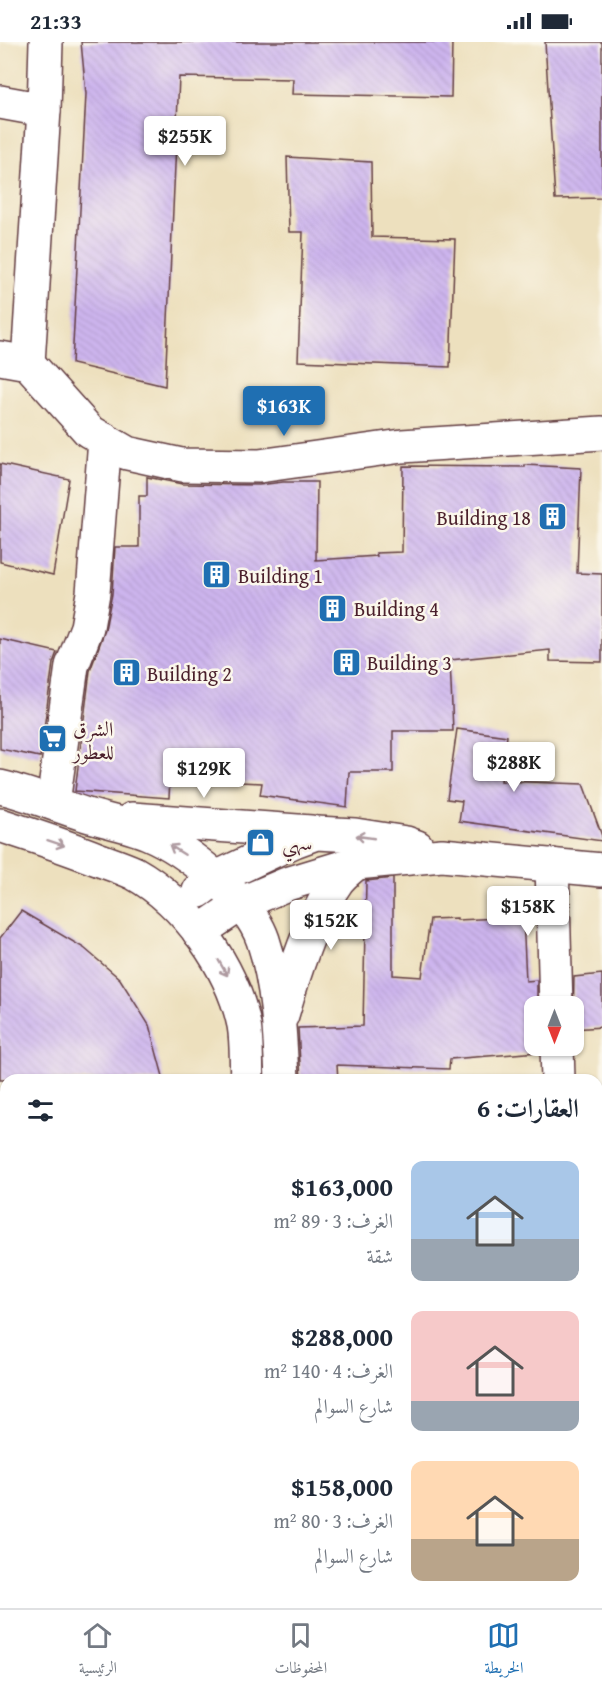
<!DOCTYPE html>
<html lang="ar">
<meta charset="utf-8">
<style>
:root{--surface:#fff;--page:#f6f6f7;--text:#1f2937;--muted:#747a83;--line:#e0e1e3;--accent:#1f6fb2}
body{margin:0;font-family:"Gentium Book Plus",Amiri,serif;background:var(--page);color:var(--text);direction:rtl;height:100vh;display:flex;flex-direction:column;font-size:22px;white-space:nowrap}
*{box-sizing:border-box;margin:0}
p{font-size:20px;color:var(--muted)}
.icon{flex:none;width:33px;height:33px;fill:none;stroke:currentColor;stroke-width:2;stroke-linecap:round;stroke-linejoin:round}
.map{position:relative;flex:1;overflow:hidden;direction:ltr}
.drawer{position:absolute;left:0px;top:1032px;width:603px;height:534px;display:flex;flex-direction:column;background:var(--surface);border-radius:18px 18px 0 0;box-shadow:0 2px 4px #0004;direction:rtl}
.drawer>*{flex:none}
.needle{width:39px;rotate:180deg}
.tools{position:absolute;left:524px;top:954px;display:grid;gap:12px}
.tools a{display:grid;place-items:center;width:60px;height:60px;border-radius:12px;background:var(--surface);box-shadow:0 2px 4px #0004;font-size:30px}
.price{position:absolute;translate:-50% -51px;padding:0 14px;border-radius:6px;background:#fff;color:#222;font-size:20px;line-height:39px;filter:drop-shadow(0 2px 3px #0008)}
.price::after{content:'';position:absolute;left:50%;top:36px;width:18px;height:14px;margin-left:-9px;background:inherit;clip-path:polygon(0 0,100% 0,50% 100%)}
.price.current{background:var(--accent);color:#fff}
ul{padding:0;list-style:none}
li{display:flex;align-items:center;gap:18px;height:150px;padding:0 24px}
li span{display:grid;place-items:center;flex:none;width:168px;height:120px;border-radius:12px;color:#555}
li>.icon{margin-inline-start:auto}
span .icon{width:72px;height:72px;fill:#fffc;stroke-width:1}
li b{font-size:26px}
h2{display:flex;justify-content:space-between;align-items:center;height:72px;padding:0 24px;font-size:26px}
.status{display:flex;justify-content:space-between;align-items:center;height:42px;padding:0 30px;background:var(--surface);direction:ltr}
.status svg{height:16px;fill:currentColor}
.dock{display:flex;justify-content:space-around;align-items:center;height:84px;border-top:2px solid var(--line);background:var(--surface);font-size:16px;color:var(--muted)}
.dock a{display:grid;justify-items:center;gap:3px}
.dock .current{color:var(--accent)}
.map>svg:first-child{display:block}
</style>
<div class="status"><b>21:33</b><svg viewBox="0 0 49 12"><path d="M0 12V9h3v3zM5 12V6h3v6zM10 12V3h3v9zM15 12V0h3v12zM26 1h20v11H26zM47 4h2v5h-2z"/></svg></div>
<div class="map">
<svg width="602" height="1566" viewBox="0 0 602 1566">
<defs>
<pattern id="building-back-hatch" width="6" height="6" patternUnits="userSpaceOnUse" patternTransform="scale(1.5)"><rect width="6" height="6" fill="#cdb5ee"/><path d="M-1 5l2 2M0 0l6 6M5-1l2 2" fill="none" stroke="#b29bcc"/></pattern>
</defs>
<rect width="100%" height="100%" fill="#fbf7ec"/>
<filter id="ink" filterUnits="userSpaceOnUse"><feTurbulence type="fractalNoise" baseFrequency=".0167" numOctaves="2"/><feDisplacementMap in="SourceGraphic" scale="12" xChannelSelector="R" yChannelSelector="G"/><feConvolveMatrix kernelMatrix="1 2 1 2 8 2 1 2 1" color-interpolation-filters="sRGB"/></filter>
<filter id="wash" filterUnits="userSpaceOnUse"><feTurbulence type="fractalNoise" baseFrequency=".008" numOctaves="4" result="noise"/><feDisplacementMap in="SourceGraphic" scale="24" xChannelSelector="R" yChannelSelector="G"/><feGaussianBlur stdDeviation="1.35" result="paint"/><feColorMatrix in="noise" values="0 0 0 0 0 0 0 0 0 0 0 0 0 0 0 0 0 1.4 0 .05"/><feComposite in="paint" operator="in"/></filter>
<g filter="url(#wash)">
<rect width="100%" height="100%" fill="#ede0be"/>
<g id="blocks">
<g fill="url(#building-back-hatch)">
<path d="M81,0H452L451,55L292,52L293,37L179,35L165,344L72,322L86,52Z"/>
<path d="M545,0H602V156L555,157Z"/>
<path d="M287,115L371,120L372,195L455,197L450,325L298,319L303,190H289Z"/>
<path d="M0,422L69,437L53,533L0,520Z"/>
<path d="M525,423L581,426L577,531L602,532V620L550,619V608L450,618L453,689H393V730H349L347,765L260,753L262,741L170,737L169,756L75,749L90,629L105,588L112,552L115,505H139V454H147V435L182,442L259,443L283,440H317L316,518L377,514L376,511L402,510L403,424L525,425Z"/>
<path d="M0,597L57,610L53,621L40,715L0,707Z"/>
<path d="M457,687L507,694L501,739L583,742L602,794V799L459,779L462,759L447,757Z"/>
<path d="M393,836V933L422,935L430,877L457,876V878L523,875L526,939L537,938V964H534V1004H538V1010L450,1017L449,1027L337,1023L338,1038H301L298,986L363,984L366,839Z"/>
<path d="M21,869L84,906L120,937L149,983L164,1038H0V896Z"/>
<path d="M602,932V985L573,987L574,935Z"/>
</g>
</g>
</g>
<g filter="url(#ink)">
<use href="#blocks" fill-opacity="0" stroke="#623c41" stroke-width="1.5"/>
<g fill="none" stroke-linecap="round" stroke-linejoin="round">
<defs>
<g id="street">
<path d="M0,60L44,68"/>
<path d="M0,316L28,321L89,389L127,411L182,423L259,424L402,404L602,391"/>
<path d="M28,321L44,68L46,0"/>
<path d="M53,761L72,624L87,585L93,551L105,398"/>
<path d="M552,823L556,964"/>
<path d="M557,1004L558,1038"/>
<path d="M597,1430H602"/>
<path d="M0,1432L6,1433"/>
<path d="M479,1566V1560"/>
</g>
<g id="secondary">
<path d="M0,745C30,752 58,764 87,773C107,779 129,783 148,791C188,808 249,857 263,898C278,943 280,991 282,1038"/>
<path d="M132,777L311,790"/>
<path d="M0,783C34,794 67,805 100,818C111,822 123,826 134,831C186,860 232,925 244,983C247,1000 246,1020 247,1038"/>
<path d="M199,849L216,836L294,799L316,791L355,793L406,801L417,805"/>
<path d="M199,890L242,861L287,842L356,821L442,813L602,828"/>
<path d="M282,973C294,931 311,877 336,841C341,833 350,827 356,821"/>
<path d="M236,1566V1560"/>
<path d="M271,1566L272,1560"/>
</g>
</defs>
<use href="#street" stroke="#623c41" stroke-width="36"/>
<use href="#secondary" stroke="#623c41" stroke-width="36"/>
<use href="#street" stroke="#fff" stroke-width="33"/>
<use href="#secondary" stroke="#fff" stroke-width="33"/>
</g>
<defs><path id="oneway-shaft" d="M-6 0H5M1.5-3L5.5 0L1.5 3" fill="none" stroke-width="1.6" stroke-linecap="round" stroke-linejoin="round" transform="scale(1.5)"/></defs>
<g stroke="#ae9aa0">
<use href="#oneway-shaft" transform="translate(365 795) rotate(-172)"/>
<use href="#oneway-shaft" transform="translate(56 801) rotate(18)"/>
<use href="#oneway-shaft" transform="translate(177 808) rotate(-148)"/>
<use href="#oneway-shaft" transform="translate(223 926) rotate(60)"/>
</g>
</g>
<defs>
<symbol id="building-square" viewBox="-11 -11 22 22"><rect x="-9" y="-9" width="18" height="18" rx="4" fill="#1f6fb2" stroke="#fbf7ec"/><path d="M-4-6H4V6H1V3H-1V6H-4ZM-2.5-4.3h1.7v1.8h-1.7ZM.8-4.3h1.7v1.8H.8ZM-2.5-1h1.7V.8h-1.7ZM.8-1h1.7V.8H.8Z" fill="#fff"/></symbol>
<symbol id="supermarket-square" viewBox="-11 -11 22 22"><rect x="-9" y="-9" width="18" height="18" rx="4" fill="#1f6fb2" stroke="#fbf7ec"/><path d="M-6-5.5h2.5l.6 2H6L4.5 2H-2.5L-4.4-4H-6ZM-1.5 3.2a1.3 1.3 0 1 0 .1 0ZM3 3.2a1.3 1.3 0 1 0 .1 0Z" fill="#fff"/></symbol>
<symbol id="shop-square" viewBox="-11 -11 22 22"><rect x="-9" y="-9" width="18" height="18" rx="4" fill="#1f6fb2" stroke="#fbf7ec"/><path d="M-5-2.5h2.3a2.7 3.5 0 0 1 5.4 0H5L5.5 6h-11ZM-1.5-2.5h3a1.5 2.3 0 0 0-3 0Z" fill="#fff"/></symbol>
</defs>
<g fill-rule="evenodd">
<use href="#building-square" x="536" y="458" width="33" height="33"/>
<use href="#building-square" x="200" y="516" width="33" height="33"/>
<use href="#building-square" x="316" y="550" width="33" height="33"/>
<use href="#building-square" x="330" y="604" width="33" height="33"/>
<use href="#building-square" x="110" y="614" width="33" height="33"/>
<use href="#supermarket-square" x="36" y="680" width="33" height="33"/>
<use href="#shop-square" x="244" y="784" width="33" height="33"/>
</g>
<g text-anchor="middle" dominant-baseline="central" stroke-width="5" stroke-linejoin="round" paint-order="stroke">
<g font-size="20" fill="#4a1f2b" stroke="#fbf7ec" text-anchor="start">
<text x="531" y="475" text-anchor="end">Building 18</text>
<text x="238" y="533">Building 1</text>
<text x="354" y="566">Building 4</text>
<text x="367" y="620">Building 3</text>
<text x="147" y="631">Building 2</text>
<text x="73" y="686">الشرق<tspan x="73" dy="23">للعطور</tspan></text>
<text x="282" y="800">سهي</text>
</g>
</g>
</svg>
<div class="tools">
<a><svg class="needle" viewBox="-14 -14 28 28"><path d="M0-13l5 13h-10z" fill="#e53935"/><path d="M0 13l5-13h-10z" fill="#747a83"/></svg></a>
</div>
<b class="price" style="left:185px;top:125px">$255K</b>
<b class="price current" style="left:284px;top:395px">$163K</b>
<b class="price" style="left:514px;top:751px">$288K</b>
<b class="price" style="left:204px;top:757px">$129K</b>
<b class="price" style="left:528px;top:895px">$158K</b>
<b class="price" style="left:331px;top:909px">$152K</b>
<section class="drawer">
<h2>العقارات: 6<svg class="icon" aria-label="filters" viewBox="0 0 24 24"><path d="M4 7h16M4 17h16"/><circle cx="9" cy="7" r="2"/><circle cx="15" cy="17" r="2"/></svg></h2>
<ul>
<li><span style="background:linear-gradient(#a9c7e8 65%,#9aa5b1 0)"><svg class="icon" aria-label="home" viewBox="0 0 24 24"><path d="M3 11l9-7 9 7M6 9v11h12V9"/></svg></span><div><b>$163,000</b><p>الغرف: 3 · 89 m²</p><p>شقة</p></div></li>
<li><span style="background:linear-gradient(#f6c9c9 75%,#9aa5b1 0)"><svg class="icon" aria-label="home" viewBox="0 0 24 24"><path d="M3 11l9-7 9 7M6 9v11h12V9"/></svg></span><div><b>$288,000</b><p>الغرف: 4 · 140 m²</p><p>شارع السوالم</p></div></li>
<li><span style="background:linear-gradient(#ffd9b3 65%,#b9a48a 0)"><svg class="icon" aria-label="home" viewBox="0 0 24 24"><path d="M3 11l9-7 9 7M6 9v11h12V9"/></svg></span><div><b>$158,000</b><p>الغرف: 3 · 80 m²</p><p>شارع السوالم</p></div></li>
</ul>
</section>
</div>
<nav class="dock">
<a class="current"><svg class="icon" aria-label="map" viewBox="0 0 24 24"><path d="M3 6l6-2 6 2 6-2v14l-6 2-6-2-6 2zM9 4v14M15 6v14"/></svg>الخريطة</a>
<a><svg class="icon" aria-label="saved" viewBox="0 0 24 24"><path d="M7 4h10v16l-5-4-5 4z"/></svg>المحفوظات</a>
<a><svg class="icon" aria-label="home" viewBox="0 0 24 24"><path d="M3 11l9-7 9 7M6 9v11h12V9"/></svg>الرئيسية</a>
</nav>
